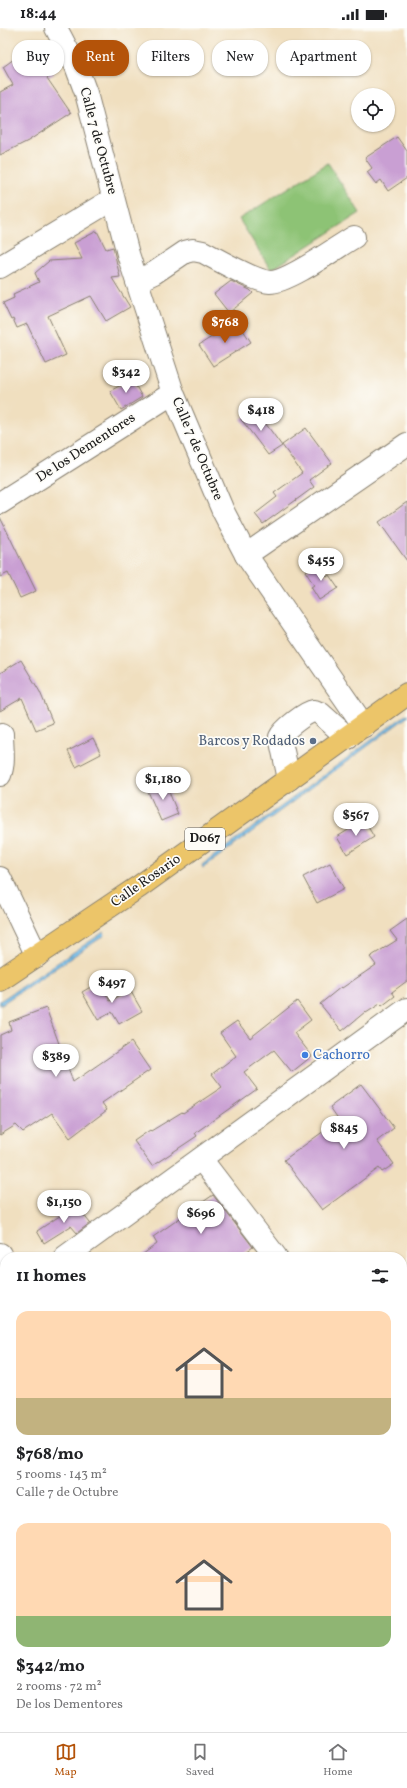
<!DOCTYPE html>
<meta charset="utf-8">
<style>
:root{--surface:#fff;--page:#f2f2f2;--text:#202124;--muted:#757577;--line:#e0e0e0;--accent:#b45309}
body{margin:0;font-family:Vollkorn,serif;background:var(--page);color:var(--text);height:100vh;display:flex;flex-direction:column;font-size:15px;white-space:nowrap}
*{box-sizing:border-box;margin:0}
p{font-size:13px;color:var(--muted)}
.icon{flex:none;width:22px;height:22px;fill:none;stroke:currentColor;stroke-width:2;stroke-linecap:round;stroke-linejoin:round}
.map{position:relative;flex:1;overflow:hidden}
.drawer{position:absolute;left:0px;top:1224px;width:407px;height:480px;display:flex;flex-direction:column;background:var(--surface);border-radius:16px 16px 0 0;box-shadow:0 1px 3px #0004}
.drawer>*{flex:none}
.hud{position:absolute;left:12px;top:12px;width:383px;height:36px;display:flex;gap:8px}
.tools{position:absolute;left:351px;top:60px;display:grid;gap:8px}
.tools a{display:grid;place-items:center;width:44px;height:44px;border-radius:50%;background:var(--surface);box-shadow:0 1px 3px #0004;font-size:20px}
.price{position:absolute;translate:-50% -34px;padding:0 9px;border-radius:14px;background:#fff;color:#222;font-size:13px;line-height:26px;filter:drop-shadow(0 1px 2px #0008)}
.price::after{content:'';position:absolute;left:50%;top:24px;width:12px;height:9px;margin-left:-6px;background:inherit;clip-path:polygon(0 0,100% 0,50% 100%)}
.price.active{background:var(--accent);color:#fff}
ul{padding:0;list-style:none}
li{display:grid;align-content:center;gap:8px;height:212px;padding:0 16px}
li span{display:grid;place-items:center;height:124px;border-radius:12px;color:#555}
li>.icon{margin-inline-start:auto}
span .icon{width:72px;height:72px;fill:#fffc;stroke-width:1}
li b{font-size:17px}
h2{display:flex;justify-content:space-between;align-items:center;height:48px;padding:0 16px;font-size:17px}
.chip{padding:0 14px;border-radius:16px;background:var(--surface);box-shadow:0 1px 3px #0004;font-size:14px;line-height:36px}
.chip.active{background:var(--accent);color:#fff}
.status{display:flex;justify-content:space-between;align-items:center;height:28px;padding:0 20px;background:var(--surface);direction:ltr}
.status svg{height:11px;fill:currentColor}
.tabs{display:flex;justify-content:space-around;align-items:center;height:56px;border-top:1px solid var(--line);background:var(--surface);font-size:11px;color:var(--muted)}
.tabs a{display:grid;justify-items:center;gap:2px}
.tabs .active{color:var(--accent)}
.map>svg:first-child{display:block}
</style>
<div class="status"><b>18:44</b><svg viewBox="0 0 49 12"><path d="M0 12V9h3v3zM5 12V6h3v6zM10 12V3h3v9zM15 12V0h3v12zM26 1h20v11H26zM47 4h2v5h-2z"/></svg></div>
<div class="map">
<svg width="407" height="1704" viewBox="0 0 407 1704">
<rect width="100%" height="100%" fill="#fdfcf7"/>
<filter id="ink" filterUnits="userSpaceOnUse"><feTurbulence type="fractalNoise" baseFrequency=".025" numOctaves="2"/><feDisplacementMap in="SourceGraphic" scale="8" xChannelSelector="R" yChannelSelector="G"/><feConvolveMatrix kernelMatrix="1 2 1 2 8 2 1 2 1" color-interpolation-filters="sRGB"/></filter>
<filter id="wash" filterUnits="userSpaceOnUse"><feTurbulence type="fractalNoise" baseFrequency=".012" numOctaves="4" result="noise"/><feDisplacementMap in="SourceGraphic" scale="16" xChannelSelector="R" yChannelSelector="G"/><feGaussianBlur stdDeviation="0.9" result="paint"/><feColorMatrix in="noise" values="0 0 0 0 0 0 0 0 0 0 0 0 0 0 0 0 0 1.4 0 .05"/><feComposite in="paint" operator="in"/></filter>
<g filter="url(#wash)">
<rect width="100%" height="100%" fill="#f0dfbf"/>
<path fill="#8dc375" stroke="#547048" d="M328,135L360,185L271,242L239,191Z"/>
<g fill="#72beec" stroke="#476d84">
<path d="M407,686V689L203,840L202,837Z"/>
<path d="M104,904L105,907L0,977V973Z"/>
</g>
<g id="blocks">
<g fill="#c99fd3">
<path d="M39,23L54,46L47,50L71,85L28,113L0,127V64L13,57L3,39L14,31L18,37Z"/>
<path d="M397,109L407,123V150L388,163L381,152L376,156L367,144L372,140L365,130Z"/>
<path d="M97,203L106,221L113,219L120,249L112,250L130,279L106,293L91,268L48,288L66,327L46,336L27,296L17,300L13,291L11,292L3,275L14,270L13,266L39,254L35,245L49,233L82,231L74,215Z"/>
<path d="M231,253L250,262L253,265L229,285L214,266Z"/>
<path d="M237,293L251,314L213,338L199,317Z"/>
<path d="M132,351L142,369L121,382L110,363Z"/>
<path d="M255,381L282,418L268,427L241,391Z"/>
<path d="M306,400L332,435L309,452L314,459L263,496L255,486L277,469L274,465L302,445L282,417Z"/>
<path d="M407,474V533L379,494Z"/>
<path d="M0,489L36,563L20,570L8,545L0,549Z"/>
<path d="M318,535L327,549L329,547L338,560L319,572L311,559L314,557L305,543Z"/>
<path d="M21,632L40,664L53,695L36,702L22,670L0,683V645Z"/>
<path d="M93,710L101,726L76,739L68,723Z"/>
<path d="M165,754L178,786L161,793L147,761Z"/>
<path d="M364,792L374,809L347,826L337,809Z"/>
<path d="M330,835L344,861L317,875L303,849Z"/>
<path d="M407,891V953L392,964L395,968L382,978L380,976L366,985L365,984L342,1003L320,976L341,959L342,960L376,937L370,929L397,912L390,903Z"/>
<path d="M99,954L110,973L130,962L142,983L119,996L112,984L98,992L82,964Z"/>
<path d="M297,973L311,992L294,1005L312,1028L292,1044L274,1022L244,1044L257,1061L195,1105L197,1108L152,1138L134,1113L150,1102L151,1103L182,1084L183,1085L222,1059L212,1046L236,1028L220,1005L237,993L250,1010Z"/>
<path d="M46,980L73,1054L131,1014L150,1042L102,1075L107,1082L70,1110L52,1085L23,1104L16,1097L0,1107V1007L11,1002L9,994Z"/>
<path d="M361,1056L394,1100L377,1113L394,1136L382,1144L379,1140L322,1182L284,1132L339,1092L330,1079Z"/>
<path d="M213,1167L253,1219L239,1229H139L157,1216L153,1209Z"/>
<path d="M76,1177L90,1195L77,1205L71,1198L44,1215L37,1203Z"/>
</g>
</g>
</g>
<g filter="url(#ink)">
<use href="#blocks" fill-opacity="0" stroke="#867e6e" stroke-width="1"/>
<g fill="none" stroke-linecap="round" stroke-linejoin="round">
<defs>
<g id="minor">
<path d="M56,0L76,38L86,65L128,226L173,365L223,483L246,527L364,698"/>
<path d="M0,239L113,171"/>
<path d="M137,253L154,245L185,224L193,222L203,224C219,232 254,253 270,254C289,254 337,219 354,209"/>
<path d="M0,475L173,365"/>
<path d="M246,527L407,416"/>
<path d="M0,747C5,734 2,719 2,706"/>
<path d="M289,751L280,709C283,702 306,684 314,683C316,683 318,685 320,685L348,710"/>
<path d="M0,850L37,928"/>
<path d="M201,1131L276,1229"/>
<path d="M0,1226L5,1238"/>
<path d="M65,1229L407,981"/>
<path d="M402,1367L407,1365"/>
<path d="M0,1433L5,1430"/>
<path d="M402,1656L407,1652"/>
<path d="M0,1690L5,1687"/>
<path d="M209,1699L212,1704"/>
<path d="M341,1704L348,1699"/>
</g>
<path id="major" d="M0,952L140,858L407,666"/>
</defs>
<use href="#minor" stroke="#867e6e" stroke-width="24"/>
<use href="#major" stroke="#867e6e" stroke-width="24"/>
<use href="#minor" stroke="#fff" stroke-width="22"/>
<use href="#major" stroke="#ecc569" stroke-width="22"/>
</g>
</g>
<circle fill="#5c6f8a" stroke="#fdfcf7" stroke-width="1.5" cx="313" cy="713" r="4"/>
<circle fill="#3f7fe0" stroke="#fdfcf7" stroke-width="1.5" cx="305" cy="1027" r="4"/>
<g text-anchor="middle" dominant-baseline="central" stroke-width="3.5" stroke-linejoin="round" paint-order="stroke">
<rect fill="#fdfcf7" stroke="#605f5e" stroke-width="1" x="185" y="800" width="40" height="22" rx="3"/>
<g font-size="13" font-weight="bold" fill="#1c1c1c">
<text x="205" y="811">D067</text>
</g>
<g font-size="14" fill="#1c1c1c" stroke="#fdfcf7">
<text transform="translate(98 113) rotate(75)">Calle 7 de Octubre</text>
<text transform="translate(86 420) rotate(-33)">De los Dementores</text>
<text transform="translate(197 421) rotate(67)">Calle 7 de Octubre</text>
<text transform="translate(146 853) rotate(-35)">Calle Rosario</text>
</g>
<g font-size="14" fill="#4e5e75" stroke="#fdfcf7" text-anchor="end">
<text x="305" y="713">Barcos y Rodados</text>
</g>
<g font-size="14" fill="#366cbe" stroke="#fdfcf7" text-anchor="start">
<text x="313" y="1027">Cachorro</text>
</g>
</g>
</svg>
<div class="tools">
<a><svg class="icon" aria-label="locate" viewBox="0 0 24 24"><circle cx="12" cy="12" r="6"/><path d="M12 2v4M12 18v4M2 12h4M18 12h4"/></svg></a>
</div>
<b class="price active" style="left:225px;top:316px">$768</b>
<b class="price" style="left:126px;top:366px">$342</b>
<b class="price" style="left:261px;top:404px">$418</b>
<b class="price" style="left:321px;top:554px">$455</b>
<b class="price" style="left:163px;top:773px">$1,180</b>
<b class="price" style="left:356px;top:809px">$567</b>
<b class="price" style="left:112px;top:976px">$497</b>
<b class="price" style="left:56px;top:1050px">$389</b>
<b class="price" style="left:344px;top:1122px">$845</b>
<b class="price" style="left:64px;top:1196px">$1,150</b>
<b class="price" style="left:201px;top:1207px">$696</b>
<div class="hud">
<a class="chip">Buy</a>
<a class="chip active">Rent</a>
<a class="chip">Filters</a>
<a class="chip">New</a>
<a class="chip">Apartment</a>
</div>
<section class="drawer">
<h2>11 homes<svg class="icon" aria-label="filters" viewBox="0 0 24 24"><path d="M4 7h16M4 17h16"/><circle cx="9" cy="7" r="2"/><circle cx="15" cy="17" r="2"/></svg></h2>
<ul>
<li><span style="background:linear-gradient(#ffd9b3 70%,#c2b280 0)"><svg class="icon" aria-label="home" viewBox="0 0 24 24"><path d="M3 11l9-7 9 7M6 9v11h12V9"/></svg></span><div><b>$768/mo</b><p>5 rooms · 143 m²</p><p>Calle 7 de Octubre</p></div></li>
<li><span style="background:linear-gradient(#ffd9b3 75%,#8fb573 0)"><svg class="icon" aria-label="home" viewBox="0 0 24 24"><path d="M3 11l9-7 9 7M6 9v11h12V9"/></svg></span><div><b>$342/mo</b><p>2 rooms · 72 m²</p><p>De los Dementores</p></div></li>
</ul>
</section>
</div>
<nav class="tabs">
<a class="active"><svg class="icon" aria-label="map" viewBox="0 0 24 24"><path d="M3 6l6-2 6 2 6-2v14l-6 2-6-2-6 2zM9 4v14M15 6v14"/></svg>Map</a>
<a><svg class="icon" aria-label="saved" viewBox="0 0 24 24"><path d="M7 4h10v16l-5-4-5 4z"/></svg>Saved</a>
<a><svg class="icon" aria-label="home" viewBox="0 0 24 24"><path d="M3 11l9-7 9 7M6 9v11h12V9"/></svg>Home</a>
</nav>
